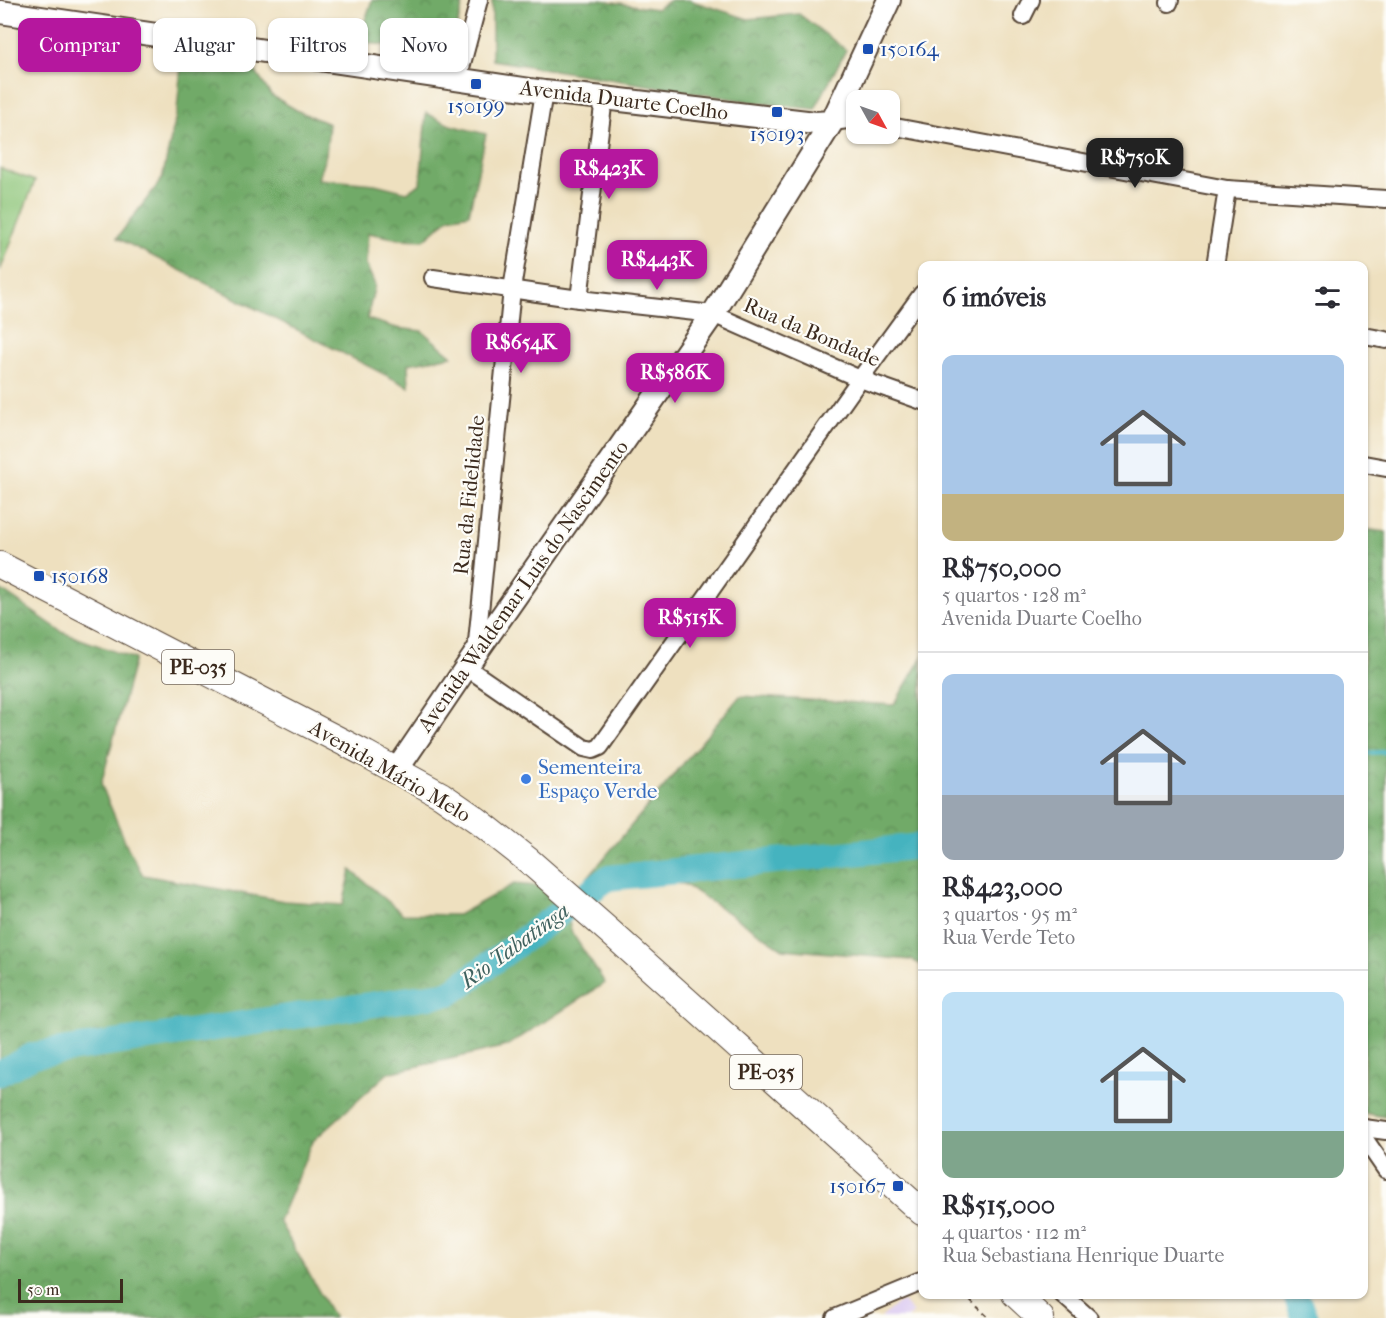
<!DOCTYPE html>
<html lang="pt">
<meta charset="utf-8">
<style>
:root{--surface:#fff;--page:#f2f2f3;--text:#2b2b33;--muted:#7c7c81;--line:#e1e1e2;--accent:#b5179e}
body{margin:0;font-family:"IM FELL French Canon",serif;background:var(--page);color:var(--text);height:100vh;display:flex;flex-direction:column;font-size:22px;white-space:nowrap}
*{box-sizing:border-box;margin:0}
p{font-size:20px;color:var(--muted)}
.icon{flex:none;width:33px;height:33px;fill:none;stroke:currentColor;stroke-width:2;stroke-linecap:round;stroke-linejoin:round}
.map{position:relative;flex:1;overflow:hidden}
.drawer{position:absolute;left:918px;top:261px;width:450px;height:1038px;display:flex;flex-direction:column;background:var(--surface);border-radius:12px;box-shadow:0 2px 4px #0004}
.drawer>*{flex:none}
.top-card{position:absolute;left:18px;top:18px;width:570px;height:54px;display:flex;gap:12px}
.needle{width:39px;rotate:130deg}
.controls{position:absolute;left:846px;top:90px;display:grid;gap:12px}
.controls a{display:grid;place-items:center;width:54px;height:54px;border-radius:12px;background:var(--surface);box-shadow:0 2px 4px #0004;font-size:30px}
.scale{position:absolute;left:18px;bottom:15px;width:105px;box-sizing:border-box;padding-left:6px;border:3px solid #3b2a1e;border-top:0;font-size:16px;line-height:21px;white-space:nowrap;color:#3b2a1e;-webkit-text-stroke:4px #fdfcf7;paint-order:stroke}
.price{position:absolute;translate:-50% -51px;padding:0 14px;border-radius:12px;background:var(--accent);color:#fff;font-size:20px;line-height:39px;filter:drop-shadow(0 2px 3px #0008)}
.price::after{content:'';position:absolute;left:50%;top:36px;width:18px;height:14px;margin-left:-9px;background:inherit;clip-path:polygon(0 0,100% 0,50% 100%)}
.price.on{background:#222;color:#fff}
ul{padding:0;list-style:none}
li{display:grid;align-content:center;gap:12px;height:318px;padding:0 24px}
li+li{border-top:2px solid var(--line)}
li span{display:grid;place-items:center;height:186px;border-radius:12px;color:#555}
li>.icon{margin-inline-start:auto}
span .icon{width:108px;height:108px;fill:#fffc;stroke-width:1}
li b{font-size:26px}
h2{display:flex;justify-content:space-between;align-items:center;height:72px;padding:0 24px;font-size:26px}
.tag{padding:0 21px;border-radius:12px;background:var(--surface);box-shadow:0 2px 4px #0004;font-size:21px;line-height:54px}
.tag.on{background:var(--accent);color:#fff}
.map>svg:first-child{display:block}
</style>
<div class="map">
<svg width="1386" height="1318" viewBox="0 0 1386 1318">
<defs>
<pattern id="forest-crowns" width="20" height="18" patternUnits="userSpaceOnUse" patternTransform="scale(1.5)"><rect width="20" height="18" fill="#71aa68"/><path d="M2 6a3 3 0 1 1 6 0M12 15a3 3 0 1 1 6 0" fill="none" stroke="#5e8b55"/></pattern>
</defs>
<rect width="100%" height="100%" fill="#fdfcf7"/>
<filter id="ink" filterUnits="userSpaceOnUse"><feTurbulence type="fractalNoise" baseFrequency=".0167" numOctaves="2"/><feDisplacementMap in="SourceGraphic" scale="12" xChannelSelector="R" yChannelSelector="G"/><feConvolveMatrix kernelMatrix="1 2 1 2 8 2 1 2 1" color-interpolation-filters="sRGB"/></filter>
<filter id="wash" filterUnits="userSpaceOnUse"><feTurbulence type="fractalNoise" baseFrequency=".008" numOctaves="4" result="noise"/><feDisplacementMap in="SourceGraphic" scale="24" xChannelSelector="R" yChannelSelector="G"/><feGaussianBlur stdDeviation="1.35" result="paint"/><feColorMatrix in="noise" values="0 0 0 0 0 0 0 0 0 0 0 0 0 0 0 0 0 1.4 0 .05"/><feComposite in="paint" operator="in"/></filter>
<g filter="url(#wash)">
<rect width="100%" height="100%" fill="#eee0bf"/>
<path fill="#e2d4f3" d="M903,1302L913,1313L907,1318H881L898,1303Z"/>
<g fill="url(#forest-crowns)" stroke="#566a43" stroke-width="1.5">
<path d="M372,0H464L450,52L358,42Z"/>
<path d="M492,0H601L656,9L671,0H689L748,19L799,14L846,50L815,109L758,103L492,60Z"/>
<path d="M212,61L255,71L271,95L298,111L329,124L326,154L318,179L375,184L407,192L420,184L426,113L450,125L486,134L469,214L449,218L424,240L399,239L368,233L366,264L375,285L367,319L397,328L422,331L452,356L408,364L409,387L117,238L162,179L177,111L181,65Z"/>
<path d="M1364,529L1386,532V1117L1364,1113Z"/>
<path d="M0,589L64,633L135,659L101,784L128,848L143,875L284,901L343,905L351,870L403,914L458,915L514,884L559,888L572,933L605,983L507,1046L388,1073L313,1141L279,1221L334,1318H0Z"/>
<path d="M922,657V965L912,960L783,949L684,884L588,877L740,696L894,705Z"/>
</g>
<path fill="#8cc578" stroke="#64784b" stroke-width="1.5" d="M0,168L35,181L0,271Z"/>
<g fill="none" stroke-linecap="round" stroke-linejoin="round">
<path stroke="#44b3bf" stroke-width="4.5" d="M1364,753L1386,752"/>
<g stroke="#44b3bf" stroke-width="26">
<path d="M0,1073L34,1055L450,993L608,878L922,846"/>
<path d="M1295,1294L1305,1318"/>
</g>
</g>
</g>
<g filter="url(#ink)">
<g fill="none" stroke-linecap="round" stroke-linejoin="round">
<defs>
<g id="street">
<path d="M1169,3L1170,0"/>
<path d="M1023,16L1031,0"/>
<path d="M458,79L479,0"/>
<path d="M832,122L856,119"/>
<path d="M890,126L1227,189L1386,199"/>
<path d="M1215,266L1227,189"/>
<path d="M433,278L579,299L713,314L860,379L922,401"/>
<path d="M579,299L604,98"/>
<path d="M1364,336L1386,340"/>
<path d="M1364,464L1386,468"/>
<path d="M476,652L512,289L544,92"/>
<path d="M466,667L584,748L593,750L600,747L860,379L922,294"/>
<path d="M1364,1128L1386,1131"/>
<path d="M1364,1138L1386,1170"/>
<path d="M1062,1294L1089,1318"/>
<path d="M835,1318L922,1282"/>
</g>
<g id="secondary">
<path d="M0,12L544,92L604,98L815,123L832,122"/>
<path d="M396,771L476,653L713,314L832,122L889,0"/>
</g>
<g id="primary">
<path d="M0,565L366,754L441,795L477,820L529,861L609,931L922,1212"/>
<path d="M1015,1294L1041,1318"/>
</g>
</defs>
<use href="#street" stroke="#564536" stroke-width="20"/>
<use href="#secondary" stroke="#564536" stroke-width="26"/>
<use href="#primary" stroke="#564536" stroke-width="28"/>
<path stroke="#564536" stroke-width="2" stroke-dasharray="4.5 4.5" stroke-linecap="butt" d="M964,1294L989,1318"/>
<use href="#street" stroke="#fff" stroke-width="16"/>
<use href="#secondary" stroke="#fff" stroke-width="22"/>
<use href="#primary" stroke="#fff" stroke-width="26"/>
</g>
</g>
<g fill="#1a4fb4" stroke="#fdfcf7" stroke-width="2">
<rect x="862" y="43" width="12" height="12" rx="3"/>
<rect x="470" y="78" width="12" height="12" rx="3"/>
<rect x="771" y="106" width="12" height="12" rx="3"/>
<rect x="33" y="570" width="12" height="12" rx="3"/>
<rect x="892" y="1180" width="12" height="12" rx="3"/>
</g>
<circle fill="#3f7fe0" stroke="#fdfcf7" stroke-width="2" cx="526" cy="779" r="6"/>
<g text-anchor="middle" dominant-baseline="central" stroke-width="4.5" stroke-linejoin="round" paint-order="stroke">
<g fill="#fdfcf7" stroke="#75695f" stroke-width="1.5">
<rect x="162" y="650" width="72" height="34" rx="4.5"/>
<rect x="730" y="1055" width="72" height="34" rx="4.5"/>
</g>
<g font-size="20" font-weight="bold" fill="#3b2a1e">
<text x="198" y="667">PE-035</text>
<text x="766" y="1072">PE-035</text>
</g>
<g font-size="21" fill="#164399" stroke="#fdfcf7" text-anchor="start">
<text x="880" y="49">150164</text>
<text x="476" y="106" text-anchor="middle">150199</text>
<text x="777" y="134" text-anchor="middle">150193</text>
<text x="51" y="576">150168</text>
<text x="886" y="1186" text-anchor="end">150167</text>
</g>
<g font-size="21" fill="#3b2a1e" stroke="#fdfcf7">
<text transform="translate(624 100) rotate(7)">Avenida Duarte Coelho</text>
<text transform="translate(812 332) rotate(23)">Rua da Bondade</text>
<text transform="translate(469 495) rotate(-84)">Rua da Fidelidade</text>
<text transform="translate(523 586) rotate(-55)">Avenida Waldemar Luis do Nascimento</text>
<text transform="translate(390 771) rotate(30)">Avenida Mário Melo</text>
</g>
<g font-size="21" fill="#366cbe" stroke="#fdfcf7" text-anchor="start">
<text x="538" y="767">Sementeira<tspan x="538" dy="24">Espaço Verde</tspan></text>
</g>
<g font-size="22" font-style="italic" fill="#3f615e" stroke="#fdfcf7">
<text transform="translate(515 946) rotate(-36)">Rio Tabatinga</text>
</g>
</g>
</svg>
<div class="controls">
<a><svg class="needle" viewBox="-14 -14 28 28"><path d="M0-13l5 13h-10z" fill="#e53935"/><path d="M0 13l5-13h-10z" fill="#7c7c81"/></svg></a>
</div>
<div class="scale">50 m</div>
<b class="price on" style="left:1135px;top:189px">R$750K</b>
<b class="price" style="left:609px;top:200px">R$423K</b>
<b class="price" style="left:657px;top:291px">R$443K</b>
<b class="price" style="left:521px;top:374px">R$654K</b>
<b class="price" style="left:675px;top:404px">R$586K</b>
<b class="price" style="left:690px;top:649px">R$515K</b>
<div class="top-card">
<a class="tag on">Comprar</a>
<a class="tag">Alugar</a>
<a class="tag">Filtros</a>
<a class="tag">Novo</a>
</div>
<section class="drawer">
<h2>6 imóveis<svg class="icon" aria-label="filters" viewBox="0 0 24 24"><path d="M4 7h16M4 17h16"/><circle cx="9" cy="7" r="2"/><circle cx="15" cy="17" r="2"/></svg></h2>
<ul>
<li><span style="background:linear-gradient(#a9c7e8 75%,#c2b280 0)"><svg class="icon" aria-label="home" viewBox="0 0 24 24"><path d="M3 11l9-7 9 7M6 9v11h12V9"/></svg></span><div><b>R$750,000</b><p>5 quartos · 128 m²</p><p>Avenida Duarte Coelho</p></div></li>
<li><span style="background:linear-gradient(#a9c7e8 65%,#9aa5b1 0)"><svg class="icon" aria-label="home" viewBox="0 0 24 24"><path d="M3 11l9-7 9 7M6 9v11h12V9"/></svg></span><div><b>R$423,000</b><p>3 quartos · 95 m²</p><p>Rua Verde Teto</p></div></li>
<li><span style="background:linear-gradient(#bfe0f5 75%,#7fa58c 0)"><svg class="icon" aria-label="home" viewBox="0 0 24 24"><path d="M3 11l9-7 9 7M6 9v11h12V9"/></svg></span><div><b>R$515,000</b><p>4 quartos · 112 m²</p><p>Rua Sebastiana Henrique Duarte</p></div></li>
</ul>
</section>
</div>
